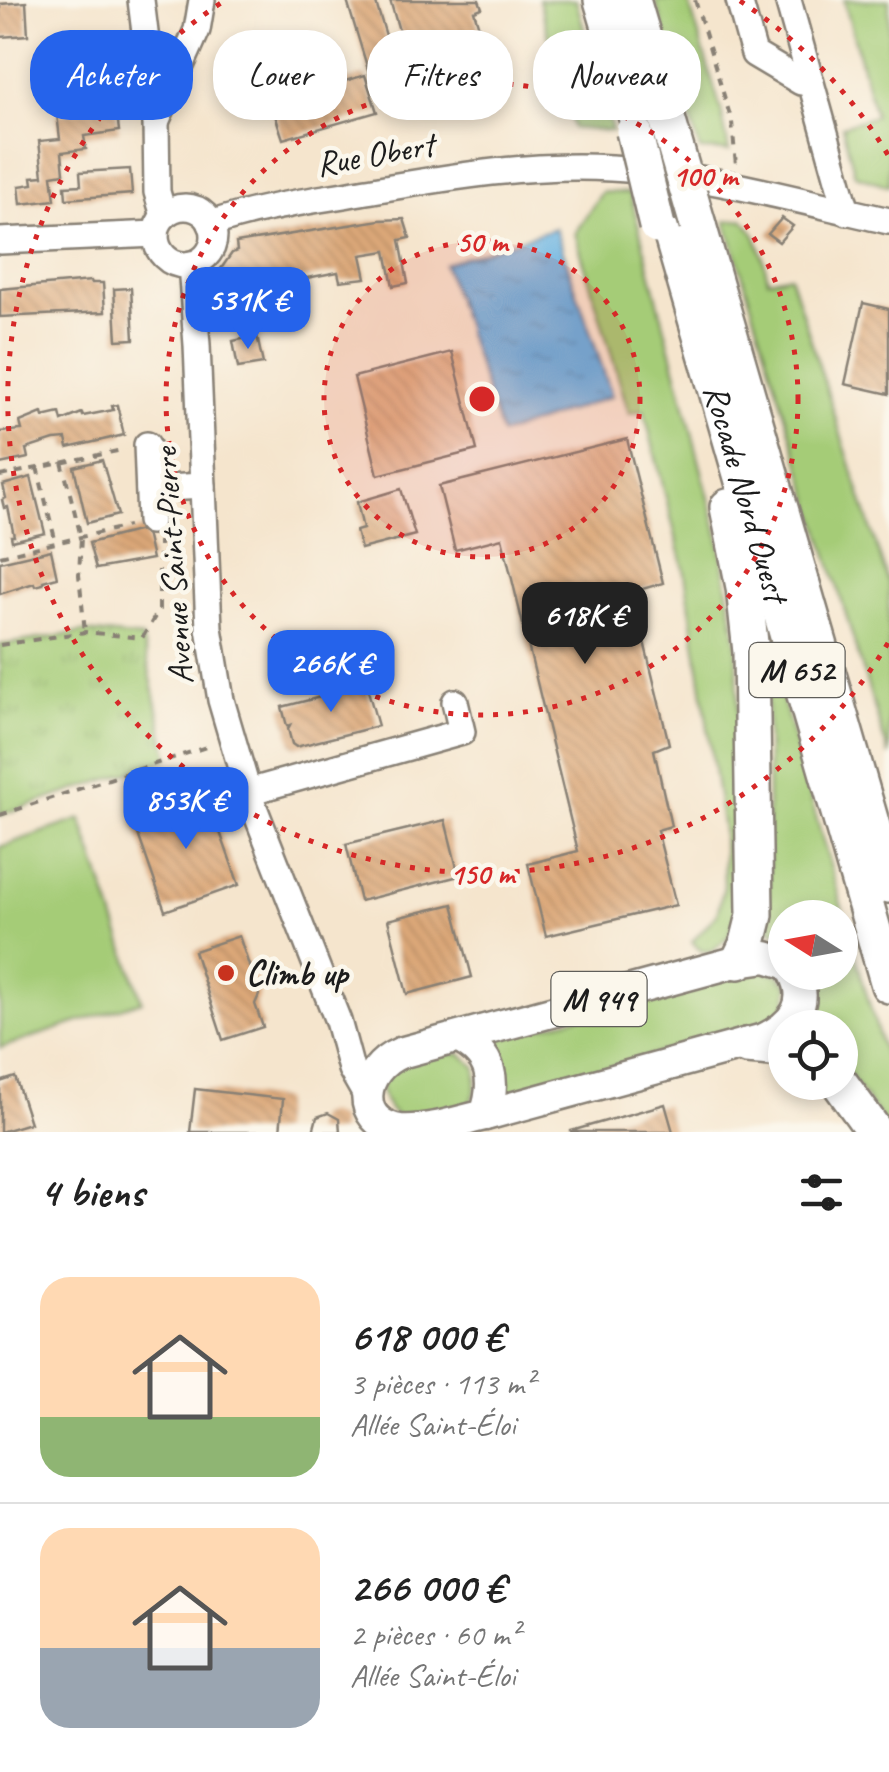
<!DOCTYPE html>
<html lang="fr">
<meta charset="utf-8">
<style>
:root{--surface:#fff;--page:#f2f2f2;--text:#222;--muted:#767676;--line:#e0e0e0;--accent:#2563eb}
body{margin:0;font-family:Caveat,sans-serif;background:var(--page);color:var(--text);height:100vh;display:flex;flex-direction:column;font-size:38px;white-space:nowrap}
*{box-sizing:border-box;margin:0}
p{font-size:32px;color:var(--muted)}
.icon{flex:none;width:55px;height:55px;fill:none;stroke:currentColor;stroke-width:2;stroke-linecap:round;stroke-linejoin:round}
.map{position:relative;height:1132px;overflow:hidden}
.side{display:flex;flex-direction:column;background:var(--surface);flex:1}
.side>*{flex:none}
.top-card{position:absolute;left:30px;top:30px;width:830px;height:90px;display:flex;gap:20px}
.needle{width:65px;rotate:281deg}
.tools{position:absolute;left:768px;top:900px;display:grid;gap:20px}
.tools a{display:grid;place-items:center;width:90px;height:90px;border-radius:50%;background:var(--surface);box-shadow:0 5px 15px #0003;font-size:50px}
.price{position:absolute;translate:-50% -85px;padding:0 22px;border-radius:20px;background:var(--accent);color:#fff;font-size:32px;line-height:65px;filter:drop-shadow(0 2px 5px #0008)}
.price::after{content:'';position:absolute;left:50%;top:60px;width:30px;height:22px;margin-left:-15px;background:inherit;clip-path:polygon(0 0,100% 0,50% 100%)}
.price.selected{background:#222;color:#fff}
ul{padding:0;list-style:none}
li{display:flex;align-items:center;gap:30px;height:250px;padding:0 40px}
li+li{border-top:2px solid var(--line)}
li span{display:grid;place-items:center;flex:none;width:280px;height:200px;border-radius:30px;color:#555}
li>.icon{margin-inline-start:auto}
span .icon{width:120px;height:120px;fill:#fffc;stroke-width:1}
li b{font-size:42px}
h2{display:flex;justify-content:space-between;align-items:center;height:120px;padding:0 40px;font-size:42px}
.tag{padding:0 35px;border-radius:40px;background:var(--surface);box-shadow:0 5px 15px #0003;font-size:35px;line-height:90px}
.tag.selected{background:var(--accent);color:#fff}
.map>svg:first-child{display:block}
</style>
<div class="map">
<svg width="889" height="1132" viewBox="0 0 889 1132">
<defs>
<pattern id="park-tufts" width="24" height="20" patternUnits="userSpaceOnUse" patternTransform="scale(2.5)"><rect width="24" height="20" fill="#a5cc77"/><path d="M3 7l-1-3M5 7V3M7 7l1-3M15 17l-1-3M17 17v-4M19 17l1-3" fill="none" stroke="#8daf66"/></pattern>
<pattern id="water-ripples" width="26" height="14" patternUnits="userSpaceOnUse" patternTransform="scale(2.5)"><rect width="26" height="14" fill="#69b2e1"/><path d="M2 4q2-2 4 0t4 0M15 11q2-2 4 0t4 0" fill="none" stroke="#5a98c0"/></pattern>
<pattern id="building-back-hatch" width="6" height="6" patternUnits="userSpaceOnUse" patternTransform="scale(2.5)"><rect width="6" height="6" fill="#dba778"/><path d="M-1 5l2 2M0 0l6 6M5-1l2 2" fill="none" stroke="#bb8f67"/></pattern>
</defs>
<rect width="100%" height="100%" fill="#fbf7ec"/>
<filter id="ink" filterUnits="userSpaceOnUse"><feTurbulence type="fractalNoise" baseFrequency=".01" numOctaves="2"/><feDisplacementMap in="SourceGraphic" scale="20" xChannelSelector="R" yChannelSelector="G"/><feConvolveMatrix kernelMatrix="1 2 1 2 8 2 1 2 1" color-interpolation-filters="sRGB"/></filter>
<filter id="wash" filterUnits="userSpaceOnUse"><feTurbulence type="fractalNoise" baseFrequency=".0048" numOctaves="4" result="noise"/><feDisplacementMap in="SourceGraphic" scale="40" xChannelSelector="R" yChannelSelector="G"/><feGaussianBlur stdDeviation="2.25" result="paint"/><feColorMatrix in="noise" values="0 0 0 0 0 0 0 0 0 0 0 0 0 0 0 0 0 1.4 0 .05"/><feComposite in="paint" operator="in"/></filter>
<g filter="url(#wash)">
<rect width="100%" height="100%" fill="#f5e5cd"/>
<g fill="#a5cc77" stroke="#60744a" stroke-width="2.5">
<path d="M539,0H576L612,131L573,128Z"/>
<path d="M655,0H688L721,110L729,151L700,150Z"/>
<path d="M844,0H889V186L855,175L842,126L875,116Z"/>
<path d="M602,192L630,193L719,537L737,644L740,894L730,935L712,951H701L692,942L717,914L724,886L723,830L685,573L644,410L629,413L575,233Z"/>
<path d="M743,219C760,237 763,257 768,280L790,275L889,585V756L726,221Z"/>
<path d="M772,662L889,1072V1131L840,1061V1028L816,1027L822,1003L818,973L840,972V918H785V936L769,929L767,680Z"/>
<path d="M81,819L142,1001L0,1048V847Z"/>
<path d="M752,970L777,973L789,985L785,1017L501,1099L486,1042Z"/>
<path d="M451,1053L461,1054L476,1067C476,1086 479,1097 462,1109L402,1120C384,1108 369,1082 395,1067C409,1058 435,1057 451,1053Z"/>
</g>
<path fill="url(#park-tufts)" stroke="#60744a" stroke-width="2.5" d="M85,632L142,638L169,759L0,815V645Z"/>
<path fill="url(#water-ripples)" stroke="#42677e" stroke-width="2.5" d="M555,228L612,396L501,435L444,264Z"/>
<g id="blocks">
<g fill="url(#building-back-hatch)">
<path d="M375,0L396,68L370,76L347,1Z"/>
<path d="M390,0H479L482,8L474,11L485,47L492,45L501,81L465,91L467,99L423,112Z"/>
<path d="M26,2L28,35L0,37V4Z"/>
<path d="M365,75L377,112L283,139L271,103Z"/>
<path d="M116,106L119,131L84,136L86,149L62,152L64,173L52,175L55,200L21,204L19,186L33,184L32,177L43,176L39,141L60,139L57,114Z"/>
<path d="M130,169L132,194L66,199L65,186L81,185L80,172Z"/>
<path d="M782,218L793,226L779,242L768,234Z"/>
<path d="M404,219L410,238L400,240L408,283L393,286L386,251L361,255L366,278L340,281L338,272L255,288L260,314L251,315L246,292L239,293L237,280L222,282V278H218V273L232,253L237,251L236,243L380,220Z"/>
<path d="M91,281L92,283H103L105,312L0,317V289Z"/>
<path d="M131,288L134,339L117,340L114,289Z"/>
<path d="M863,303L889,309V394L845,384Z"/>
<path d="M257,336L263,364L238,368L233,341Z"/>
<path d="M452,352L477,450L378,475L354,377Z"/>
<path d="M117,405L124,435L68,448L66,439L54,440L26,449L28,458L0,464V432L22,430L20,422L42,413L43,417L60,413L62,421L82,413L83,416L113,410L112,406Z"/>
<path d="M627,439L663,583L632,592L669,744L654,750L671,826L657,830L676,905L546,936L528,864L578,851L502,538L455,550L439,486Z"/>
<path d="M102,460L118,515L87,523L74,467Z"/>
<path d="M31,477L45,533L12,541L11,536H14L8,507L4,508L2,500L6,498L3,485Z"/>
<path d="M401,489L415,535L361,549L356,531L363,529L357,502Z"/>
<path d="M145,529L152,559L96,569L89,543Z"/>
<path d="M51,550L57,577L43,581V584L35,586L34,583L0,594V562Z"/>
<path d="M365,680L378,726L296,747L292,744L288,729L290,725L287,726L282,707L321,697L319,692Z"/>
<path d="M206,793L239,885L165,911L133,820Z"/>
<path d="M445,820L459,876L360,901L346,844Z"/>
<path d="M453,904L472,977L407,994L388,920Z"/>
<path d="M239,936L259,995L255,1004L263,1027L223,1040L194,951Z"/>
<path d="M15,1077L30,1123L0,1132V1082Z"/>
<path d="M195,1089L283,1099L280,1132H190Z"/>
<path d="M665,1104L673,1132H571V1131Z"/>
<path d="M328,1113L339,1119L340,1132H313L317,1117Z"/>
</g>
</g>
</g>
<g filter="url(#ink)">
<use href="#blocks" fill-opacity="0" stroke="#888074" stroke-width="2.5"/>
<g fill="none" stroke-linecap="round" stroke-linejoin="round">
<defs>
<g id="minor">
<path d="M141,0L156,122L157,192L164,216"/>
<path d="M739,0L754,54L801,82L809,79"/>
<path d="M788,0L847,212"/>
<path d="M156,122L197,30L202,0"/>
<circle cx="185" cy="236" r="29"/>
<path d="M211,224C259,207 311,201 361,192C444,178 526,163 611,168C701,173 800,201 889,221"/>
<path d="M0,241L156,234"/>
<path d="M191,264L197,345L209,628L221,700L248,792L338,1021L351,1069L367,1097"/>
<path d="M147,445L150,521"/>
<path d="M149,489L203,486"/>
<path d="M248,792L462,732L455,702"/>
</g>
<g id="major">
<path d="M459,1038C492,1054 497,1081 485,1115C459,1121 427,1132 400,1130C353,1122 360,1070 400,1053L739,961L766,957L785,963"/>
<path d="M485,1115L764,1039C793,1025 811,1004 794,972"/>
</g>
<g id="highway">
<path d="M602,0L646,148"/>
<path d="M632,0L666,115"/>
<path id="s1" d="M668,222L889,985"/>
<path d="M698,225L889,885"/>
<path d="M728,507L744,587L751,652L755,915L748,943L739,961"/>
<path d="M746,1046L785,1049"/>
<path d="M839,1082L875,1132"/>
</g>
</defs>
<use href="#minor" stroke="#888074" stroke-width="30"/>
<use href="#major" stroke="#888074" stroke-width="35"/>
<use href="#highway" stroke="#888074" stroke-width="40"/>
<g stroke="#888074" stroke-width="4" stroke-dasharray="8 8" stroke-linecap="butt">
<path d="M695,0L732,122L736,165"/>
<path d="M62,462L81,537L79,575L85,632"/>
<path d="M37,467L56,543"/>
<path d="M0,476L122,450"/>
<path d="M0,556L128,526"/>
<path d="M0,645L85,632L142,638L159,610V541"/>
<path d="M0,815L209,746"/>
</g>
<use href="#minor" stroke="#fff" stroke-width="25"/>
<use href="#major" stroke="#fff" stroke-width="30"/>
<use href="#highway" stroke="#fff" stroke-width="35"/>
<defs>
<g id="highway-bridge">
<path d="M666,115L698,225"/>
<path d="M634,131L657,226"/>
</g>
</defs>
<use href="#highway-bridge" stroke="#888074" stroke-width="40" stroke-linecap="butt"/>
<use href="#highway-bridge" stroke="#fff" stroke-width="35"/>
</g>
</g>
<circle cx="482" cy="399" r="158" fill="#d62828" fill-opacity=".12"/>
<g fill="none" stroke="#d62828" stroke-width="5" stroke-dasharray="5 10">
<circle cx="482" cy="399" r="158"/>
<circle cx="482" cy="399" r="316"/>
<path d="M888 643A474 474 0 1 1 224 1M740 1A474 474 0 0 1 888 155"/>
</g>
<circle fill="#c8321e" stroke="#fbf7ec" stroke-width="4" cx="226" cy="973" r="10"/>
<g text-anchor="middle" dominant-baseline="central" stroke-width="9" stroke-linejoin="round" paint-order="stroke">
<g fill="#fbf7ec" stroke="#5f5e5a" stroke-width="2.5">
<rect x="749.5" y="643" width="95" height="54" rx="8"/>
<rect x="551.5" y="972" width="95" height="54" rx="8"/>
</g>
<g font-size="32" font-weight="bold" fill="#1c1c1c">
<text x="797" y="670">M 652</text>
<text x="599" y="999">M 949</text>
</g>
<g font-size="35" fill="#1c1c1c" stroke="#fbf7ec">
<text transform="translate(375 154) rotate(-10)">Rue Obert</text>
<text stroke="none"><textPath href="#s1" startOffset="282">Rocade Nord Ouest</textPath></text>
<text transform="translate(173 566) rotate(-94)">Avenue Saint-Pierre</text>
</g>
<g font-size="35" font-weight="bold" fill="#1c1c1c" stroke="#fbf7ec" text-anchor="start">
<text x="246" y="973">Climb up</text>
</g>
</g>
<circle cx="482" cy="399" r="15" fill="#d62828" stroke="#fbf7ec" stroke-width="5"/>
<g font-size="30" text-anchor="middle" font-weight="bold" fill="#d62828" stroke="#fbf7ec" stroke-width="9" stroke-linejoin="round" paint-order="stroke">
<text x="705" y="186">100 m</text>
<text x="482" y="252">50 m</text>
<text x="482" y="884">150 m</text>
</g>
</svg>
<div class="tools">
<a><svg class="needle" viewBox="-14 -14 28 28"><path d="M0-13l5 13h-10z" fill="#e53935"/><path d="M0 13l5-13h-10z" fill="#767676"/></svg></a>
<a><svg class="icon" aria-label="locate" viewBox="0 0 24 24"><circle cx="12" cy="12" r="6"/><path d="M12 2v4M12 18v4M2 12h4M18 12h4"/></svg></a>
</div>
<b class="price" style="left:248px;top:352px">531K €</b>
<b class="price selected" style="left:585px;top:667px">618K €</b>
<b class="price" style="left:331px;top:715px">266K €</b>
<b class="price" style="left:186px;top:852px">853K €</b>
<div class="top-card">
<a class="tag selected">Acheter</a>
<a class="tag">Louer</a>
<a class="tag">Filtres</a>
<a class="tag">Nouveau</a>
</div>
</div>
<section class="side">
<h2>4 biens<svg class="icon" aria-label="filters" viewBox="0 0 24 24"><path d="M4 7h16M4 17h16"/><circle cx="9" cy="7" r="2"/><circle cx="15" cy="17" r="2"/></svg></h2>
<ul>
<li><span style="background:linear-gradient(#ffd9b3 70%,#8fb573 0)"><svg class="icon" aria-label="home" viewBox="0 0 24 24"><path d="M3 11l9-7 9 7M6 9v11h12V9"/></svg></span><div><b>618 000 €</b><p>3 pièces · 113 m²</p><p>Allée Saint-Éloi</p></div></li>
<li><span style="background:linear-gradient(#ffd9b3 60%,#9aa5b1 0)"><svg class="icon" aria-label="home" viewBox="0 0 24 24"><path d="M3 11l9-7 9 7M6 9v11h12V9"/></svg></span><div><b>266 000 €</b><p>2 pièces · 60 m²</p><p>Allée Saint-Éloi</p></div></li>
</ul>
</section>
